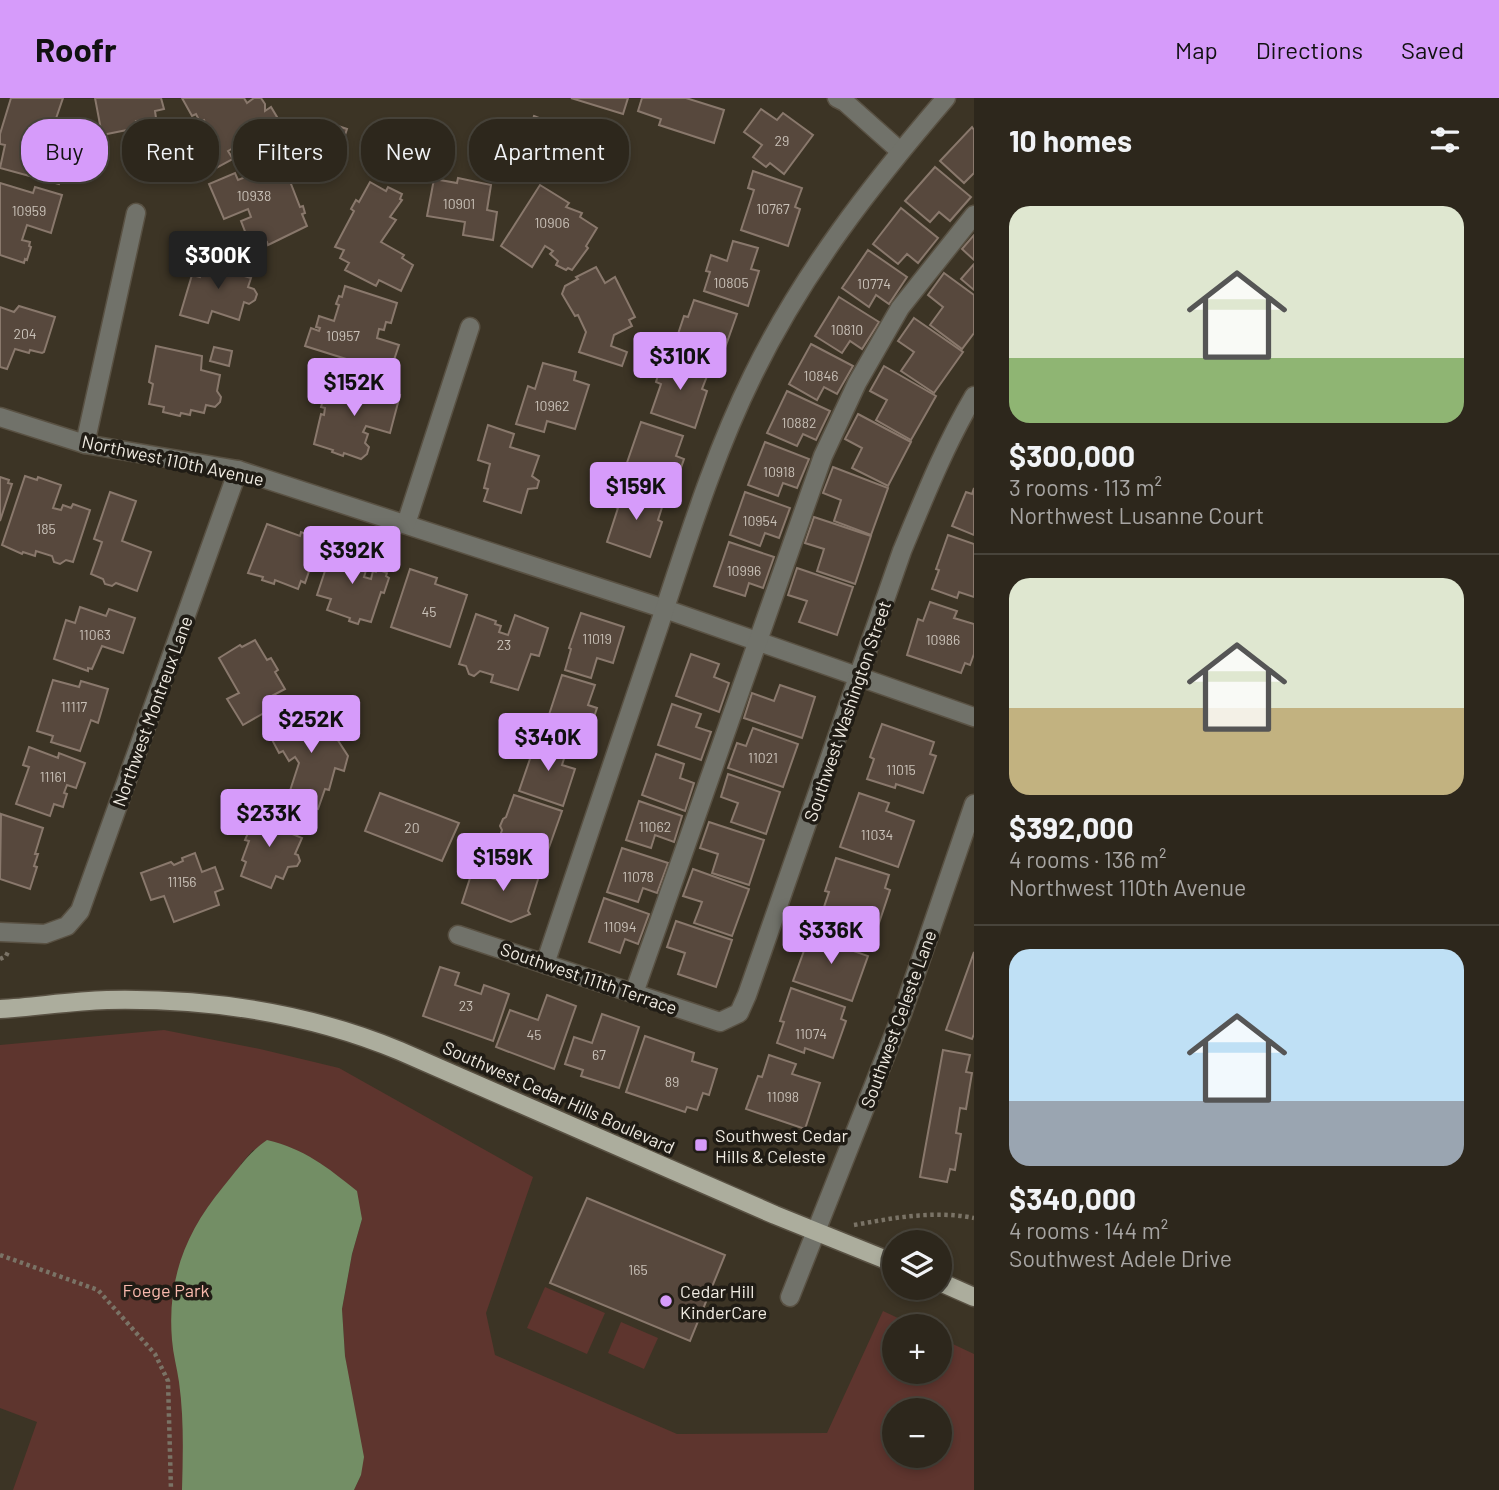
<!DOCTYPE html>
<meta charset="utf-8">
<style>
:root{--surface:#2d271c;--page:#352f25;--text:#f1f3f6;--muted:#a7a5a3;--line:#48443b;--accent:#d69bfa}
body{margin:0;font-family:Barlow,sans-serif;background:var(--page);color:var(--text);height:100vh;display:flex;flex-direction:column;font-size:26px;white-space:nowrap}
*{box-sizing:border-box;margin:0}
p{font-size:23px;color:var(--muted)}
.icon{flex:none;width:38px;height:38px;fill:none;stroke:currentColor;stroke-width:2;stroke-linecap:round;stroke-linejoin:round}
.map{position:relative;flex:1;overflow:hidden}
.panel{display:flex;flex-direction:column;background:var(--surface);width:525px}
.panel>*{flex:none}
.top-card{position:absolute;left:21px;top:21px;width:665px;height:63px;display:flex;gap:14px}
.buttons{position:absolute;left:882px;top:1132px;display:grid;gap:14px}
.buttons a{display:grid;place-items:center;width:70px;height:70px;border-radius:50%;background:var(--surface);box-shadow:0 4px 10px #0003,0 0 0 2px var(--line);font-size:35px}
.price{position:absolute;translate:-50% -60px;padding:0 16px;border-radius:7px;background:var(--accent);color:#111;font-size:23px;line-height:46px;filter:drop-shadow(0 2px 4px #0008)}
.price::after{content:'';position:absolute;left:50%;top:42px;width:21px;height:16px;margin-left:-10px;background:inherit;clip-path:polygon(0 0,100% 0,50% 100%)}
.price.selected{background:#222;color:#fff}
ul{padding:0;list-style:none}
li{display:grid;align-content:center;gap:14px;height:371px;padding:0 35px}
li+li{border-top:2px solid var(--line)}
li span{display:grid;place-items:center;height:217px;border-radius:21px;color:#555}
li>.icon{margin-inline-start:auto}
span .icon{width:126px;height:126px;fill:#fffc;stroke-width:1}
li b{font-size:30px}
h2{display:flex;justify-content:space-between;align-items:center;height:84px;padding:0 35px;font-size:30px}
.pill{padding:0 24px;border-radius:28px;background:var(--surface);box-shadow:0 4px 10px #0003,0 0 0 2px var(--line);font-size:24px;line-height:63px}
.pill.selected{background:var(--accent);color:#111}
header{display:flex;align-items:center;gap:42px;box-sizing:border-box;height:98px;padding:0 35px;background:var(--accent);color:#111}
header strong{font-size:33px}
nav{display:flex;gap:38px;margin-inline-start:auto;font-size:24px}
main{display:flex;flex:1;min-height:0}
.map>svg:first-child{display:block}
</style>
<header>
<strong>Roofr</strong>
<nav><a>Map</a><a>Directions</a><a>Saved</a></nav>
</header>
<main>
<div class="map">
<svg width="974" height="1392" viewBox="0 0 974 1392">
<rect width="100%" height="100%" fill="#3c3425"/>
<g fill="#5e352e" fill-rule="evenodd">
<path d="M164,932L260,951L339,970L533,1079L486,1215L495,1257L677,1336L827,1335L883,1213L915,1228H894V1274H940V1240L974,1256V1392H354L361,1377L345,1258L342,1211L352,1156L362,1121L253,1052L241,1066L253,1392H13L37,1324L0,1310V947ZM894,1312H940V1358H894Z"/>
<path d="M545,1189L605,1215L587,1256L527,1230Z"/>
<path d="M621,1224L658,1240L644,1271L608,1255Z"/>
</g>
<g fill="#738e65">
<path d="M579,35L606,48V55L602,60C581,61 576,56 564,40L569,36Z"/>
<path d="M267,1042C305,1051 327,1069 357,1093L362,1121L352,1156L342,1211L345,1258L364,1359L361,1377L354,1392H182C183,1356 184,1320 179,1284C177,1270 173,1256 172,1242C167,1182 185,1135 223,1089C237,1072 249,1054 267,1042Z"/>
</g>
<g fill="#57483d" stroke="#89786c" stroke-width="2">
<path d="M11,0H63L50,38L74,46L59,86L0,70L5,47L0,46V36Z"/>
<path d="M95,0H161L164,11L155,13L156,20L136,23L137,30L102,37Z"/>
<path d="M182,0H244L247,5L254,0H261L265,6V13L271,9L280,24L228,53L233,61L207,75L188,40L207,29L204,22L200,24L196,16L192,18Z"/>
<path d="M571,0H628L623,16Z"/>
<path d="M642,0H686L724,12L714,45L659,27L661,21L638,13Z"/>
<path d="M761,11L777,22L783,15L813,37L784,76L770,65L766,69L753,59L762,47L744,34Z"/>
<path d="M534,18L549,24L538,55L523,50Z"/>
<path d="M338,28L347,31L343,43L334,40Z"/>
<path d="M972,29L974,32V75L964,85L940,63Z"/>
<path d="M281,65V67L285,66L288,72L286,73L300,109L303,108L305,115L302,116L307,128L268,147L267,144L253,150L250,144L246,146L243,137L246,136L241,123L251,119L248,111L224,121L209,86L235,75L238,82Z"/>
<path d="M935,69L971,99L950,123L939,114L930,124L905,103Z"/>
<path d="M753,73L802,90L795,109L800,111L788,148L741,132L754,92L748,90Z"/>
<path d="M458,80L491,87L487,112L497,114L493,142L463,137L465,124L427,118L434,81L457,85Z"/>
<path d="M370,84L386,93L388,89L402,96L400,101L402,102L390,119L396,122L381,144L404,157L402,160L413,167L401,193L379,182L376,188L345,172L349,165L340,160L344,152L335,149L354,113L351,111L356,102L359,104Z"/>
<path d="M0,85L33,95L35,89L62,97L51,135L27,127L22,142L30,144L29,148L31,149L27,162L25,161L24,165L0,157Z"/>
<path d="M540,87L569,105L566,109L582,115L580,119L597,130L586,148L588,150L572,172L568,170L566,172L556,167L558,163L550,156L553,153L545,148L532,169L501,148Z"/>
<path d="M901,110L938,140L918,165L907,156L898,166L873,146Z"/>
<path d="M974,137V162L962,151Z"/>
<path d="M733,143L758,150L751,171L759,173L748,208L704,193L710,174L706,173L711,157L727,163Z"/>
<path d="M868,152L907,179L889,206L876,197L869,209L842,190Z"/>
<path d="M207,155L241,166L238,176L251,180L248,189L254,191L257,196L255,202L249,206L244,204L239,222L212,213L208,225L180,217L192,177L200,179Z"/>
<path d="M974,166V192L961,181Z"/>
<path d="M596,169L605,185L615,179L635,219L629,222L632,228L614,237L611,248L627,254L622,268L579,254L586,234L578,217L575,218L562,196L565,188L578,181L576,179Z"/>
<path d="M944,175L974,197V235L962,251L930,227L943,209L928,197Z"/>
<path d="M345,188L397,205L391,225L386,224L384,232L379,231L377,240L399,247L386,286L358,277L362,266L305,248L311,230L319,233L320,230L316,229L319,218L334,223L339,207L336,206L339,198L342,199Z"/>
<path d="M839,199L879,224L862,251L850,243L842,255L815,238Z"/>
<path d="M694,202L737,216L725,250L715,247L709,266L687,259L692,244L677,239L684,218L688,219Z"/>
<path d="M19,208L55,219L44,254L42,255L30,252L29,255L15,251L7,271L0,269V209L14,214Z"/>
<path d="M914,220L963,254L934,295L901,273L914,254L898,243Z"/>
<path d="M811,246L853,268L837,296L824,289L817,302L789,286Z"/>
<path d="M156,248L202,258L201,272L220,277L217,293L221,299L220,304L215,309L206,307L204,315L191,312L190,317L181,315L180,318L163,314L164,309L149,306L153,286L149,284Z"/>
<path d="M214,249L232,253L229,268L210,263Z"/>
<path d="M664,258L709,273L702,291L707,293L695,330L651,315L661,286L656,284Z"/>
<path d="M543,265L576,274L574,282L589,287L575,331L547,323L544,334L516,326L528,288L535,291Z"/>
<path d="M884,268L936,298L911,342L876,322L887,302L870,293Z"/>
<path d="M329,282L367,294L369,288L400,297L390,335L366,328L363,334L368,336L365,345L369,349L367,356L361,361L344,355L343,358L332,354L333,352L314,346L321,316L324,317L325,310L321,309Z"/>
<path d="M787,293L830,313L816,342L803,336L797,348L767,335Z"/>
<path d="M858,316L911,344L888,388L852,370L862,350L845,341Z"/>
<path d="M641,324L683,338L676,358L684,361L671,398L621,382Z"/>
<path d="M488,327L514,336L510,349L539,358L532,378L539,383L537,390L528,391L521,415L484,403L488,391L484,390L490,366L478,362Z"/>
<path d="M765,344L809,361L797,390L783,385L778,398L748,387Z"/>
<path d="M833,369L888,390L871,437L834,423L841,402L823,395Z"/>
<path d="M25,378L37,382L38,379L61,387L53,410L61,412L63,407L71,410L73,406L90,412L73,464L66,462L60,466L54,464L52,458L36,453L35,458L23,454L22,456L2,447Z"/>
<path d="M0,379L9,382L8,385L12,386L0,423Z"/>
<path d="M619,388L664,403L658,422L662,424L650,459L607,444L618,410L613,408Z"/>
<path d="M974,390V437L952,428L966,394L972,396Z"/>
<path d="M110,394L136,403L122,443L151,454L137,493L116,485L112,488L105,486L103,481L91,476L102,444L94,441Z"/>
<path d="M745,394L790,410L779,440L765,435L760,448L730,437Z"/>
<path d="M814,419L871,438L855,486L817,473L824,451L805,445Z"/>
<path d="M267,426L300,438L301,434L320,441L305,485L301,483L298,491L275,482L274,486L262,482L263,479L248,475Z"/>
<path d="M948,437L974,446V499L959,494L957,500L932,491L939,472L936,471Z"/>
<path d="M729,444L774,459L763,490L749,485L745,498L714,488Z"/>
<path d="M333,449L370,459L364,479L371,481L373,473L376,474L377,471L387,475L386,478L389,480L384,495L381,494L371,524L360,521L358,526L349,523L350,520L327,512L331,501L317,497Z"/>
<path d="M797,470L853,489L837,537L799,524L807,503L788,497Z"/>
<path d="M410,471L437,480L435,486L467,497L450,549L391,529Z"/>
<path d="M930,504L957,513L954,520L974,526V556L970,567L965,565L961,575L907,557L918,521L923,523Z"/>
<path d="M80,509L106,518L109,511L135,520L123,555L102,548L92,571L88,570V573L54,561L66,522L75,525Z"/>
<path d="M581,515L624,529L613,565L597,560L591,580L565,572L571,551L569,550Z"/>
<path d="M476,516L496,523L495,526L501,528L499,534L508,537L515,517L548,530L539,558L531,556L518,592L491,584L493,577L480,573L474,578L469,576L466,568L459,566Z"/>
<path d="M255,542L267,562L271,560L278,572L275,574L285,591L264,602L269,612L243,627L227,601L239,595L219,560L240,547L242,549Z"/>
<path d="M691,556L719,566L714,579L729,585L719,614L676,598Z"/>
<path d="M562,577L595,587L588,607L597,610L585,646L544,632Z"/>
<path d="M53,582L79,589L81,583L108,591L98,625L91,622L80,653L51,644L53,638L37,633Z"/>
<path d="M780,587L815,599L802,640L744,620L752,595L774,603Z"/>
<path d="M672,606L701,616L696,629L711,634L701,662L658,647Z"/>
<path d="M317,608L323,616L326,614L332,616L335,622L334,627L330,630L348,658L344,673L335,670L329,692L325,691L318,711L287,702L299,665L295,659L289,663L283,653L279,655L269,636Z"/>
<path d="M882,626L934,644L930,656L936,658L923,695L896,686L895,690L867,681L874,661L870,659Z"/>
<path d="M753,630L798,646L783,689L728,670L737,645L746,648Z"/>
<path d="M542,639L568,648L562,667L575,671L563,708L519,693L531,658L535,659Z"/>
<path d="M29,649L58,660L59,655L85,665L76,690L67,687L64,695L67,696L63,709L54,706L50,718L16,706L29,669L23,667Z"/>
<path d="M656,656L684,666L680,680L694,685L685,713L642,697Z"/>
<path d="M728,676L780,694L766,736L731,724L738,705L721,699Z"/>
<path d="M380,695L459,725L442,763L365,733Z"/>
<path d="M859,695L889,705L886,713L914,723L898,769L840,749Z"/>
<path d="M514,697L562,713L542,769L495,753L502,732L500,728L503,721L506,719Z"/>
<path d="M639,703L682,718L674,744L655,737L651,750L626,742Z"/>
<path d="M259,709L289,722L285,733L302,740L295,756L298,757L300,763L297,768L288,769L283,781L276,778L271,790L241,778L246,764L242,762L249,743L245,742Z"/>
<path d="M1,716L43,730L35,756H38L34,768L37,769L30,791L0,781Z"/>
<path d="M709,724L764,742L749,787L712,775L718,756L700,750Z"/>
<path d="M622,750L668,765L657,795L643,790L638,804L607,794Z"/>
<path d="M195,755L202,774L215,769L223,791L215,794L219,807L174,824L164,798L151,802L141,775L171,764L174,767L183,763L182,760Z"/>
<path d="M836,760L889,777L885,790L890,792L878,828L853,820L851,825L822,815L829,794L825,793Z"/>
<path d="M509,765L540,775L528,813L530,816L511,824L462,805L472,774L497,782L505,777Z"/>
<path d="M693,771L749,791L732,838L694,825L702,804L683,798Z"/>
<path d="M604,800L649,816L638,846L625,841L620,855L589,844Z"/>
<path d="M676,823L732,842L716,889L678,876L685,855L667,849Z"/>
<path d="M816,829L843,838L839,848L868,858L852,903L793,883L805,850L808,851Z"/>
<path d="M974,854V936L972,941L946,932Z"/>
<path d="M440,869L459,875L455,887L481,896L484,887L509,896L493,943L423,918Z"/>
<path d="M791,890L845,909L841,921L846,923L833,960L805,950L804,955L777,945L784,924L780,923Z"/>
<path d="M547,897L576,908L554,971L496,949L510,912L538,922Z"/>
<path d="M602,916L639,929L619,990L581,978L583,972L565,966L574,939L592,945Z"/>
<path d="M645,938L694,955L692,963L717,971L709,997L703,995L697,1012L687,1009L685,1014L626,994Z"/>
<path d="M943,952L970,957L966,974L972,975L966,1011L960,1010L956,1035L961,1036L955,1072L950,1071L947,1084L920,1079Z"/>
<path d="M769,957L796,966L792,976L820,985L805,1031L746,1011L758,978L762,979Z"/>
<path d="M587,1100L725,1157L690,1243L550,1185Z"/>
</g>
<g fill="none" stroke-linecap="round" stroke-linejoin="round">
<defs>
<g id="minor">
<path d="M837,0L845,4L900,53"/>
<path d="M0,319L85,346L238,372L665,511L974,619"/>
<path d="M85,346L136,115"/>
<path d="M406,426L470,229"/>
<path d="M0,834L45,836L67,828L80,813L238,372"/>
<path d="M458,837L720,924L739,915L747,897L902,453C924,400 945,347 974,298"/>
<path d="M545,866C583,752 622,638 660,525C688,441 714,356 753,277C803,174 872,86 946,0"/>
<path d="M634,895L823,358L857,285L900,210L974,117"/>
<path d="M790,1199L902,916L974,706"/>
</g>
<g id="major">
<path d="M0,911C35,909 71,903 107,902C208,900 306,914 400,953L775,1117L894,1165"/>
<path d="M940,1184L974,1199"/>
</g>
</defs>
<use href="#minor" stroke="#595143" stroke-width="21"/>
<use href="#major" stroke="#595143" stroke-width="21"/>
<g stroke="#7a7366" stroke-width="4.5" stroke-dasharray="3.5 3.5" stroke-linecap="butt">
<path d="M0,861L6,858L9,852"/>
<path d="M854,1127C894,1120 933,1112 974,1120"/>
<path d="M0,1157L98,1192L155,1256L168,1283L171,1392"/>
</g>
<use href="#minor" stroke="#71726a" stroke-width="18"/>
<use href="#major" stroke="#acad9d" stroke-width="18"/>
</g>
<g fill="#d69bfa" stroke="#201c15" stroke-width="2.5">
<rect x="694" y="1040" width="14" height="14" rx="3.5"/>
<circle cx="666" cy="1203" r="7"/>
</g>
<g text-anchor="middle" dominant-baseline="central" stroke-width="7" stroke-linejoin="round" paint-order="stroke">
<g font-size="14" fill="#cac2b9">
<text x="782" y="42">29</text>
<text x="254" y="97">10938</text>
<text x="459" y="105">10901</text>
<text x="773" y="110">10767</text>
<text x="29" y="112">10959</text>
<text x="552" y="124">10906</text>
<text x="731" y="184">10805</text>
<text x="874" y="185">10774</text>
<text x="847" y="231">10810</text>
<text x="25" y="235">204</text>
<text x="343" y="237">10957</text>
<text x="821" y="277">10846</text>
<text x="552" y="307">10962</text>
<text x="799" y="324">10882</text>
<text x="779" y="373">10918</text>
<text x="760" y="422">10954</text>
<text x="46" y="430">185</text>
<text x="744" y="472">10996</text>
<text x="429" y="513">45</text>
<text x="95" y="536">11063</text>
<text x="597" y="540">11019</text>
<text x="943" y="541">10986</text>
<text x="504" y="546">23</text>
<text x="74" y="608">11117</text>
<text x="763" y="659">11021</text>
<text x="901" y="671">11015</text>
<text x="53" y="678">11161</text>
<text x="655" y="728">11062</text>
<text x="412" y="729">20</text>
<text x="877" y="736">11034</text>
<text x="638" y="778">11078</text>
<text x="182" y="783">11156</text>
<text x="620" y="828">11094</text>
<text x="466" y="907">23</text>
<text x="811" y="935">11074</text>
<text x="534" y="936">45</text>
<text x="599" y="956">67</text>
<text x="672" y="983">89</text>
<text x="783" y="998">11098</text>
<text x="638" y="1171">165</text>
</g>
<g font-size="18" fill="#f0ebe2" stroke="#201c15">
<text transform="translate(173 362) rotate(12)">Northwest 110th Avenue</text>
<text transform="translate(152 613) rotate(-70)">Northwest Montreux Lane</text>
<text transform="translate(847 613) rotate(-71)">Southwest Washington Street</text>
<text transform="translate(589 880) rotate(19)">Southwest 111th Terrace</text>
<text transform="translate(898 921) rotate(-70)">Southwest Celeste Lane</text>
<text transform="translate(559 999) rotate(24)">Southwest Cedar Hills Boulevard</text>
</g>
<g font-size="18" fill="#f0ebe2" stroke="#201c15" text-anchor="start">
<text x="715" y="1037">Southwest Cedar<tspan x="715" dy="21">Hills &amp; Celeste</tspan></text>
<text x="680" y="1193">Cedar Hill<tspan x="680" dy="21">KinderCare</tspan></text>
</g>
<g font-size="18" fill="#f9b9ad" stroke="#201c15">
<text x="166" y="1192">Foege Park</text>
</g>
</g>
</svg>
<div class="buttons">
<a><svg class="icon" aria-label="layers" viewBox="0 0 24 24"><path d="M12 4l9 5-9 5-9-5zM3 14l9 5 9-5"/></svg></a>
<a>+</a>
<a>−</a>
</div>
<b class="price selected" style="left:218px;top:193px">$300K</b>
<b class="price" style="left:680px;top:294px">$310K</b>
<b class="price" style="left:354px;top:320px">$152K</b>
<b class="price" style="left:636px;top:424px">$159K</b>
<b class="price" style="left:352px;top:488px">$392K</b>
<b class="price" style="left:311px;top:657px">$252K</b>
<b class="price" style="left:548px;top:675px">$340K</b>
<b class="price" style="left:269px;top:751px">$233K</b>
<b class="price" style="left:503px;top:795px">$159K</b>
<b class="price" style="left:831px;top:868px">$336K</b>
<div class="top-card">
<a class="pill selected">Buy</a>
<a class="pill">Rent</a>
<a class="pill">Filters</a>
<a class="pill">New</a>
<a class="pill">Apartment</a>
</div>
</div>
<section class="panel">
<h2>10 homes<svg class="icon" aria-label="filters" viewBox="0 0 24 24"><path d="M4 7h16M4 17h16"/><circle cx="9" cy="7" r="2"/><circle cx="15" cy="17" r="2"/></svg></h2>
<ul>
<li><span style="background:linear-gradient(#dfe7d0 70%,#8fb573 0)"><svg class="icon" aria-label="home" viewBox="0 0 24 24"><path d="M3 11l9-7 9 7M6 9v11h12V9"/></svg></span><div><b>$300,000</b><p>3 rooms · 113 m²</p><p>Northwest Lusanne Court</p></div></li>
<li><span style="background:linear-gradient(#dfe7d0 60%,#c2b280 0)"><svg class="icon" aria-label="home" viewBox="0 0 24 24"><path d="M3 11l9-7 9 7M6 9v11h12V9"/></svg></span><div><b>$392,000</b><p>4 rooms · 136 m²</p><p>Northwest 110th Avenue</p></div></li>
<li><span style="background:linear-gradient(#bfe0f5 70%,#9aa5b1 0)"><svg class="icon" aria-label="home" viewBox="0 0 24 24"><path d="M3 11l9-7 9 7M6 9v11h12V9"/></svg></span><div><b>$340,000</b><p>4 rooms · 144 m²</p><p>Southwest Adele Drive</p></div></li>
</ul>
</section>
</main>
